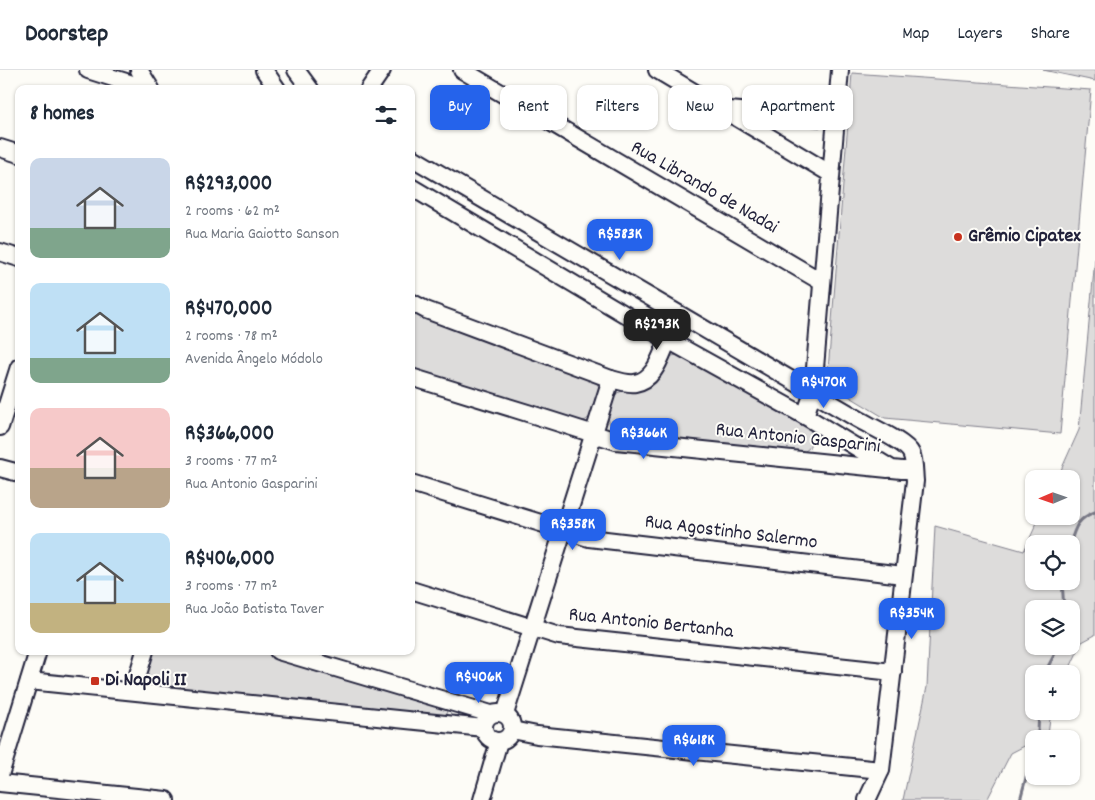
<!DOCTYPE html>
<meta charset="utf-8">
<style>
:root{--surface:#fff;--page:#f2f2f3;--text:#1f2937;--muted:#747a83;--line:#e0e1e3;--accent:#2563eb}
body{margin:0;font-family:Dekko,sans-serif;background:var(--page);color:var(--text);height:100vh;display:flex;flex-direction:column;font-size:19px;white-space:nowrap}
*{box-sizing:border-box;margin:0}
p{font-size:16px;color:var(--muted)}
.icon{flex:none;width:28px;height:28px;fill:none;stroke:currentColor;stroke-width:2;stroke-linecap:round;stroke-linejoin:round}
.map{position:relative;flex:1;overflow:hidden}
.side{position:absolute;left:15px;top:15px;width:400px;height:570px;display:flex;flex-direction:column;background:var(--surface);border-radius:10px;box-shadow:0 1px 4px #0004}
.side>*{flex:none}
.guide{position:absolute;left:430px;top:15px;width:475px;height:45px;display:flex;gap:10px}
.needle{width:32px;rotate:268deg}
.buttons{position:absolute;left:1025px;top:400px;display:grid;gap:10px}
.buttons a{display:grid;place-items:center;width:55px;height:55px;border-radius:10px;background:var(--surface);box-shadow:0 1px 4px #0004;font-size:25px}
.price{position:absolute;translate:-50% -42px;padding:0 11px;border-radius:10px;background:var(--accent);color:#fff;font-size:16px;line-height:32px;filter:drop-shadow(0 1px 2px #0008)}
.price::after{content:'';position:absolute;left:50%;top:30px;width:15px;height:11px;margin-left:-8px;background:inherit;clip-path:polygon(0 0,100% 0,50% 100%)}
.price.current{background:#222;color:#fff}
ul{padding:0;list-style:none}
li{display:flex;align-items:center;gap:15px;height:125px;padding:0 15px}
li span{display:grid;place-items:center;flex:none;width:140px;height:100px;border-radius:10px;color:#555}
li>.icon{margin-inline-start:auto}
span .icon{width:60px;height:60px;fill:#fffc;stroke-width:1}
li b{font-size:21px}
h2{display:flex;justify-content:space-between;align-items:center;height:60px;padding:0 15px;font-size:21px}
.tag{padding:0 18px;border-radius:10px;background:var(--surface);box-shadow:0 1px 4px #0004;font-size:18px;line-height:45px}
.tag.current{background:var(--accent);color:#fff}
header{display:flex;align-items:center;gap:30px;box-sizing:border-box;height:70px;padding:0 25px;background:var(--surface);border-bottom:1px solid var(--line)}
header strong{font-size:24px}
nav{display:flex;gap:28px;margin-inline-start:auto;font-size:18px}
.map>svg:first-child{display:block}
</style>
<header>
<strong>Doorstep</strong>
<nav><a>Map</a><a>Layers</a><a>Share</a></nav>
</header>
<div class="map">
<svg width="1095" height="730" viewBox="0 0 1095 730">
<rect width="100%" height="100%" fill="#fdfcf7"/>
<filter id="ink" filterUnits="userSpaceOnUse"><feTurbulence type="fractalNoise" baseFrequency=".02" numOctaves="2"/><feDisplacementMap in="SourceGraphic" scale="10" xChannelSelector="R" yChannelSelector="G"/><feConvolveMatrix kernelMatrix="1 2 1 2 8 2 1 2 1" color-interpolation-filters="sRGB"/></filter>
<g filter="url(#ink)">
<g fill="#dddcdb" stroke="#807f8b" fill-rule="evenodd">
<path d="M1043,0H1095V11Z"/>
<path d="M852,3L1091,20L1060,364L885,348L827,313Z"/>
<path d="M1095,189V565L1082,572L1067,604H1034V641H1051L1048,665L1039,669H1034V671L1011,683L987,730H903L927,617L935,456L1024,481L1040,446H1071V409H1057L1079,360ZM1034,474H1071V511H1034ZM1034,539H1071V576H1034Z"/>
<path d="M411,239L430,250L593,309L598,315L600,321L592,345L586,350L580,352L411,301Z"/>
<path d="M681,284L803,353L811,361L812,370L809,378L804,382L795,383L619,364C602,351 609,341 614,324L629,319L672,286Z"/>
<path d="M151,581H260L440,637L445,639L447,642L444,647L157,618C143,605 147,598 151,581Z"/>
</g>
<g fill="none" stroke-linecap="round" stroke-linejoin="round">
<g stroke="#787885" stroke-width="3">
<path d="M1070,474C1075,457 1078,448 1095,442"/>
<path d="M1062,511L1064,539"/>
<path d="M1044,604L1059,576"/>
<path d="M1036,669L1038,662L1039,641"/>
<path d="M1020,730L1034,678"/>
</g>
<defs>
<g id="minor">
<path d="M88,0L148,19"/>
<path d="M139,0L151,19"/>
<path d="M264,0L277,19"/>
<path d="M296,0L310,19"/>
<path d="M462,0L822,212"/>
<path d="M657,0L831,104"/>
<path d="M369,19L382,0"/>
<path d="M729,40L836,49"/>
<path d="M0,78L19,84"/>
<path d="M411,87L858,349C870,356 906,372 911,383C915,391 914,402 915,411L881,700L867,730"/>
<path d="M411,117L668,270L805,346L892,399L902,400H914"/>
<path d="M0,182L19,188"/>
<path d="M411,232L426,240L611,309C618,311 628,314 635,313C655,310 661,285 668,270"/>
<path d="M411,307L534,345L616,371L888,399"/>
<path d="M805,346L813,322L840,0"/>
<path d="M0,357L19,297"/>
<path d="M0,398L19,403"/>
<path d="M411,413L589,468L903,505"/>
<path d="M411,520L559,566L893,602"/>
<path d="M278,581L491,644"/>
<path d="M29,611L484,658"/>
<path d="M133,621L145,581"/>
<circle cx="498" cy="657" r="14"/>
<path d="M505,644L611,309"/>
<path d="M512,660L537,665L881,700"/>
<path d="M0,705L38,581"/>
<path d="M0,713L166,730"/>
<path d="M482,730L499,671"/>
</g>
</defs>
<use href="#minor" stroke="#22223b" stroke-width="20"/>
<use href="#minor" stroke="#fdfcf7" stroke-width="16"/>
</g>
</g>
<g fill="#c8321e" stroke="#fdfcf7" stroke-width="2">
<circle cx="958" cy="167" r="5"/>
<rect x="90" y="606" width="10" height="10" rx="2.5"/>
</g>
<g text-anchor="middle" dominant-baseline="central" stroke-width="4" stroke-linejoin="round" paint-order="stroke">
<g font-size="20" fill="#22223b" stroke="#fdfcf7">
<text transform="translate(704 118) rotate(30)">Rua Librando de Nadai</text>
<text transform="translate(798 369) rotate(6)">Rua Antonio Gasparini</text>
<text transform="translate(731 463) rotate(7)">Rua Agostinho Salermo</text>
<text transform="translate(651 554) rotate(6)">Rua Antonio Bertanha</text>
</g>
<g font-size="20" font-weight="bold" fill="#22223b" stroke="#fdfcf7" text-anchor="start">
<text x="968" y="167">Grêmio Cipatex</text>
<text x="105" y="611">Di Napoli II</text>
</g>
</g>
</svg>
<div class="buttons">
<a><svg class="needle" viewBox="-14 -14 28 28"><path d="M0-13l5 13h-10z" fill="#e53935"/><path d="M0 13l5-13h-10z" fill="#747a83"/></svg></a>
<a><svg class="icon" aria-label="locate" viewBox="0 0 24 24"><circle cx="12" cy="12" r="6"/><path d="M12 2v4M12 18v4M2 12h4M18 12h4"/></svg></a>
<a><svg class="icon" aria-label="layers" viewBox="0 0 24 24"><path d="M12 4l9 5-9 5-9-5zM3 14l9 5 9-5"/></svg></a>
<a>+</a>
<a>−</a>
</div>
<b class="price" style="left:620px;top:191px">R$583K</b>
<b class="price current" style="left:657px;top:281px">R$293K</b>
<b class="price" style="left:824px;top:339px">R$470K</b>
<b class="price" style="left:644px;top:390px">R$366K</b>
<b class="price" style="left:573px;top:481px">R$358K</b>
<b class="price" style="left:912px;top:570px">R$354K</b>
<b class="price" style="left:479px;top:634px">R$406K</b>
<b class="price" style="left:694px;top:697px">R$618K</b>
<div class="guide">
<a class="tag current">Buy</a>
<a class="tag">Rent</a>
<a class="tag">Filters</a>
<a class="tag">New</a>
<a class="tag">Apartment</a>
</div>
<section class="side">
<h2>8 homes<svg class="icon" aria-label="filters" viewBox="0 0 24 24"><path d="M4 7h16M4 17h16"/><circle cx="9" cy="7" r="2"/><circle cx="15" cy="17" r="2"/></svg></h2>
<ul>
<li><span style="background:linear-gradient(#c9d6e8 70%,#7fa58c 0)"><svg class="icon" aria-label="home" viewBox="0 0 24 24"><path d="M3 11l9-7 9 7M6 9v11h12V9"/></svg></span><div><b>R$293,000</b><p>2 rooms · 62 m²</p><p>Rua Maria Gaiotto Sanson</p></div></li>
<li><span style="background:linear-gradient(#bfe0f5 75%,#7fa58c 0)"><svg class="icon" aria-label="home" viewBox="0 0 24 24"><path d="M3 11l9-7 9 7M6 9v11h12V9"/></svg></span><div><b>R$470,000</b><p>2 rooms · 78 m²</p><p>Avenida Ângelo Módolo</p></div></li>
<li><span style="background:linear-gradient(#f6c9c9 60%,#b9a48a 0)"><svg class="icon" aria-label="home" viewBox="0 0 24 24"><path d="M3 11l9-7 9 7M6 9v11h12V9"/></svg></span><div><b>R$366,000</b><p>3 rooms · 77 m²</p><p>Rua Antonio Gasparini</p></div></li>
<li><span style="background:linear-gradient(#bfe0f5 70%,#c2b280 0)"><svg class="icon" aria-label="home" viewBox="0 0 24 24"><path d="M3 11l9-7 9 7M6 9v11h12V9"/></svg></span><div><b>R$406,000</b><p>3 rooms · 77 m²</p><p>Rua João Batista Taver</p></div></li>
</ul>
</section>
</div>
